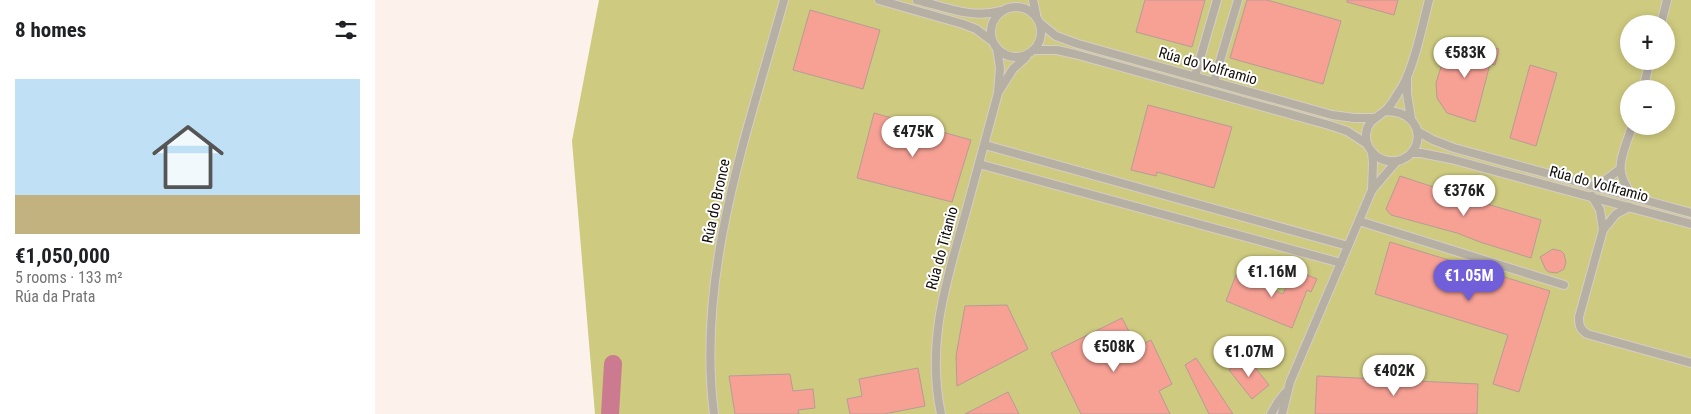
<!DOCTYPE html>
<meta charset="utf-8">
<style>
:root{--surface:#fff;--page:#f2f2f2;--text:#202124;--muted:#757577;--accent:#715fda}
body{margin:0;font-family:"Roboto Condensed",sans-serif;background:var(--page);color:var(--text);height:100vh;display:flex;flex-direction:column;font-size:19px;white-space:nowrap}
*{box-sizing:border-box;margin:0}
p{font-size:16px;color:var(--muted)}
.icon{flex:none;width:28px;height:28px;fill:none;stroke:currentColor;stroke-width:2;stroke-linecap:round;stroke-linejoin:round}
.map{position:relative;flex:1;overflow:hidden}
.drawer{display:flex;flex-direction:column;background:var(--surface);width:375px}
.drawer>*{flex:none}
.fabs{position:absolute;left:1245px;top:15px;display:grid;gap:10px}
.fabs a{display:grid;place-items:center;width:55px;height:55px;border-radius:50%;background:var(--surface);box-shadow:0 2px 8px #0003;font-size:25px}
.price{position:absolute;translate:-50% -42px;padding:0 11px;border-radius:18px;background:#fff;color:#222;font-size:16px;line-height:32px;filter:drop-shadow(0 1px 2px #0008)}
.price::after{content:'';position:absolute;left:50%;top:30px;width:15px;height:11px;margin-left:-8px;background:inherit;clip-path:polygon(0 0,100% 0,50% 100%)}
.price.on{background:var(--accent);color:#fff}
ul{padding:0;list-style:none}
li{display:grid;align-content:center;gap:10px;height:265px;padding:0 15px}
li span{display:grid;place-items:center;height:155px;border-radius:0px;color:#555}
li>.icon{margin-inline-start:auto}
span .icon{width:90px;height:90px;fill:#fffc;stroke-width:1}
li b{font-size:21px}
h2{display:flex;justify-content:space-between;align-items:center;height:60px;padding:0 15px;font-size:21px}
main{display:flex;flex:1;min-height:0}
.map>svg:first-child{display:block}
</style>
<main>
<section class="drawer">
<h2>8 homes<svg class="icon" aria-label="filters" viewBox="0 0 24 24"><path d="M4 7h16M4 17h16"/><circle cx="9" cy="7" r="2"/><circle cx="15" cy="17" r="2"/></svg></h2>
<ul>
<li><span style="background:linear-gradient(#bfe0f5 75%,#c2b280 0)"><svg class="icon" aria-label="home" viewBox="0 0 24 24"><path d="M3 11l9-7 9 7M6 9v11h12V9"/></svg></span><div><b>€1,050,000</b><p>5 rooms · 133 m²</p><p>Rúa da Prata</p></div></li>
</ul>
</section>
<div class="map">
<svg width="1316" height="414" viewBox="0 0 1316 414">
<rect width="100%" height="100%" fill="#fcf2eb"/>
<path fill="#ceca7f" fill-rule="evenodd" d="M224,0H1316V414H220L197,141ZM1254,24H1291V61H1254ZM1254,89H1291V126H1254Z"/>
<g fill="none" stroke-linecap="round" stroke-linejoin="round">
<path stroke="#cb7a90" stroke-width="18" d="M235,414L238,364"/>
</g>
<g fill="#f7a195" stroke="#b89b96">
<path d="M770,0H830L817,47L761,32Z"/>
<path d="M872,0H892L966,21L948,84L855,58Z"/>
<path d="M972,0H1023L1019,15L972,2Z"/>
<path d="M435,10L505,30L488,89L418,70Z"/>
<path d="M1092,41L1124,49L1120,65L1115,64L1100,122L1072,113L1062,98L1061,83L1072,48L1089,52Z"/>
<path d="M1155,65L1182,73L1161,146L1135,138Z"/>
<path d="M773,105L857,127L839,188L782,172L781,176L756,170Z"/>
<path d="M499,113L596,140L577,202L482,178Z"/>
<path d="M1025,176L1092,198L1166,220L1156,258L1105,242L1082,233L1016,215L1011,209Z"/>
<path d="M1015,242L1175,291L1144,392L1118,384L1133,335L1000,294Z"/>
<path d="M1178,249L1186,251L1189,254L1191,262L1189,269L1182,273L1174,272L1171,270L1165,257Z"/>
<path d="M918,269L942,279L936,292L932,290L917,328L851,301L861,275L908,294Z"/>
<path d="M632,305L653,349L582,386L581,356L590,306Z"/>
<path d="M747,318L762,347L776,340L797,384L784,391L795,414H706L676,353Z"/>
<path d="M871,356L894,385L877,399L854,370Z"/>
<path d="M821,358L858,414H834L810,365Z"/>
<path d="M543,368L550,406L509,414H475L472,399L487,396L484,379Z"/>
<path d="M415,374L418,391L438,389L440,408L423,410L424,414H360L354,376Z"/>
<path d="M942,376L1103,384L1102,414H940Z"/>
<path d="M633,392L644,414H590Z"/>
</g>
<g fill="none" stroke-linecap="round" stroke-linejoin="round">
<defs>
<g id="street">
<path d="M504,0L588,24L601,29L617,41"/>
<path d="M542,0C570,7 597,19 625,11"/>
<path d="M658,0L661,14"/>
<circle cx="641" cy="32" r="25"/>
<path d="M665,23L681,36L703,44L957,115L979,118H998"/>
<path d="M1286,24L1292,0"/>
<path d="M660,50H682L700,54L954,125L972,131L992,144"/>
<path d="M820,76L842,0"/>
<path d="M1032,79V94L1036,119"/>
<path d="M839,81L863,0"/>
<path d="M1268,89L1275,61"/>
<path d="M624,91L638,69L651,57"/>
<path d="M1010,111C1058,111 1048,166 1013,161C1000,159 990,147 991,134C992,120 1003,118 1012,109C1018,103 1022,94 1027,87C1040,64 1047,26 1054,0"/>
<path d="M1257,126C1248,156 1236,169 1258,196"/>
<path d="M1042,131L1058,140L1079,148L1316,213"/>
<path d="M610,145L973,246"/>
<path d="M997,152L998,163L997,190"/>
<path d="M1037,153H1046L1076,159L1316,224"/>
<path d="M604,164L966,263"/>
<path d="M1221,187L1244,170"/>
<path d="M1217,196L1225,210L1228,230L1204,317C1204,326 1205,329 1212,334L1316,363"/>
<path d="M984,221L1189,285"/>
<path d="M1228,230L1241,214L1254,207"/>
<path d="M339,414C321,273 372,134 409,0"/>
<path d="M566,414C551,343 571,282 590,215C601,174 612,134 623,93L625,68L622,48"/>
<path d="M896,414L903,402L910,393"/>
<path d="M907,414L915,382L997,190L1021,162"/>
</g>
</defs>
<use href="#street" stroke="#d7cdc7" stroke-width="10"/>
<use href="#street" stroke="#b5afa4" stroke-width="8"/>
</g>
<g text-anchor="middle" dominant-baseline="central" stroke-width="4" stroke-linejoin="round" paint-order="stroke">
<g font-size="15" fill="#140c07" stroke="#fff">
<text transform="translate(833 66) rotate(16)">Rúa do Volframio</text>
<text transform="translate(1224 184) rotate(15)">Rúa do Volframio</text>
<text transform="translate(341 201) rotate(-78)">Rúa do Bronce</text>
<text transform="translate(567 248) rotate(-75)">Rúa do Titanio</text>
</g>
</g>
</svg>
<div class="fabs">
<a>+</a>
<a>−</a>
</div>
<b class="price" style="left:1090px;top:79px">€583K</b>
<b class="price" style="left:538px;top:158px">€475K</b>
<b class="price" style="left:1089px;top:217px">€376K</b>
<b class="price" style="left:897px;top:298px">€1.16M</b>
<b class="price on" style="left:1094px;top:302px">€1.05M</b>
<b class="price" style="left:739px;top:373px">€508K</b>
<b class="price" style="left:874px;top:378px">€1.07M</b>
<b class="price" style="left:1019px;top:397px">€402K</b>
</div>
</main>
